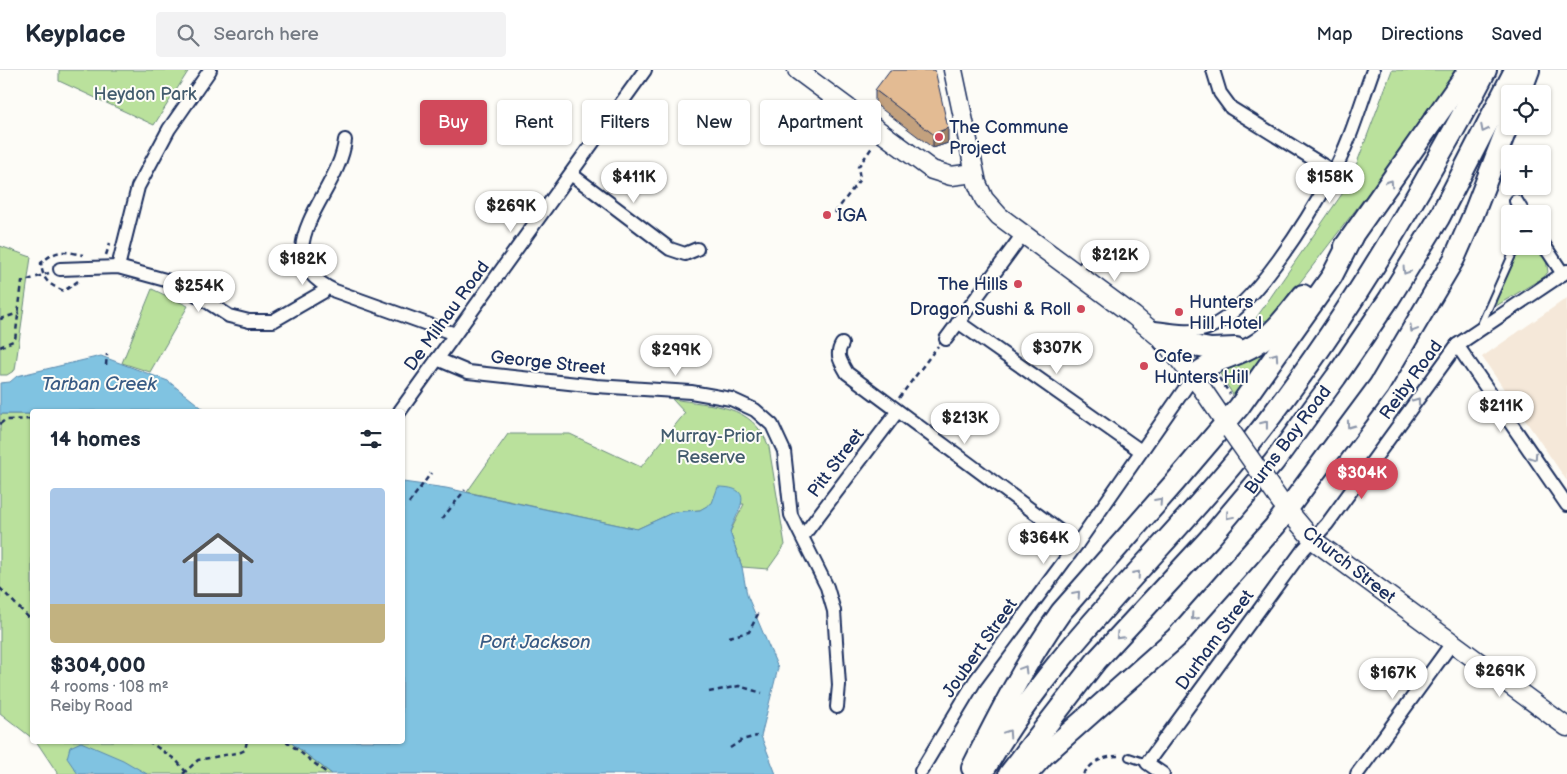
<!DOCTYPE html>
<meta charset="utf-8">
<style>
:root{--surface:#fff;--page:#f2f2f3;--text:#1f2937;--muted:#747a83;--line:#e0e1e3;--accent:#d1495b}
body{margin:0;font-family:"Balsamiq Sans",sans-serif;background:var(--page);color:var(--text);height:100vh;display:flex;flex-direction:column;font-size:19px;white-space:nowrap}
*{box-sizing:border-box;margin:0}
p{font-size:16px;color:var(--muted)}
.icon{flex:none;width:28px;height:28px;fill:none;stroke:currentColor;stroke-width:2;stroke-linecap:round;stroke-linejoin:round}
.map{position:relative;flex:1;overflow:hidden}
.side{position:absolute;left:30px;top:339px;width:375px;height:335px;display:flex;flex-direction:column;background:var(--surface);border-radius:5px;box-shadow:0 1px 4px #0004}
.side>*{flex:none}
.top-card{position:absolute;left:420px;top:30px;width:475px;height:45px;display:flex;gap:10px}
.buttons{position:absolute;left:1501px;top:15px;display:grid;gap:10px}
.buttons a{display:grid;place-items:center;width:50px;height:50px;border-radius:5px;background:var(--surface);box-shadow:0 1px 4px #0004;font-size:25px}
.price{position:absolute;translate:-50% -42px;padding:0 11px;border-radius:18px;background:#fff;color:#222;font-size:16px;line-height:32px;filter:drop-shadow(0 1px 2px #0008)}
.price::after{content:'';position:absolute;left:50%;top:30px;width:15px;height:11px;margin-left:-8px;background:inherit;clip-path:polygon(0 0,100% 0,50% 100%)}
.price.current{background:var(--accent);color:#fff}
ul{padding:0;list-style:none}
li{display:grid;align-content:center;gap:10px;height:265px;padding:0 20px}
li span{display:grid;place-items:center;height:155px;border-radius:5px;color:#555}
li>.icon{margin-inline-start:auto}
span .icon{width:90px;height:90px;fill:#fffc;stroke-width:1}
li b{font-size:21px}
h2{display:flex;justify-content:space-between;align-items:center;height:60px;padding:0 20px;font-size:21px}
.pill{padding:0 18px;border-radius:5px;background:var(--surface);box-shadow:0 1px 4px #0004;font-size:18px;line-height:45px}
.pill.current{background:var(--accent);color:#fff}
header{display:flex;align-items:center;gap:30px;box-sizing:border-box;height:70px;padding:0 25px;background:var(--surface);border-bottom:1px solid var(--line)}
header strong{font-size:24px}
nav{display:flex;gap:28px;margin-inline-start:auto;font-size:18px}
.search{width:350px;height:45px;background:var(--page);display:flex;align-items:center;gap:12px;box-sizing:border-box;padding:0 18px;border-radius:5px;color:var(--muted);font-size:19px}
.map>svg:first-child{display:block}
</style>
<header>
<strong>Keyplace</strong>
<div class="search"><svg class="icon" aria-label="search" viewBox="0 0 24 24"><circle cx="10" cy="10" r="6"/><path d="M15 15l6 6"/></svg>Search here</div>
<nav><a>Map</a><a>Directions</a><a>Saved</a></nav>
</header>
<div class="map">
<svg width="1567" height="704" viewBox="0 0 1567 704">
<rect width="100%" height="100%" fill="#fdfcf7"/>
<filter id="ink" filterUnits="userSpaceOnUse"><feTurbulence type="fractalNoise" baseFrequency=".02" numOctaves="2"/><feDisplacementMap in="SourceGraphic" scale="10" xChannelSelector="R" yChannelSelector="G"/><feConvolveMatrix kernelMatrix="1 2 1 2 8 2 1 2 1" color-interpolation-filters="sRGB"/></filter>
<g filter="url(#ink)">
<path fill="#f5e8d9" d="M1567,228V411L1482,287Z"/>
<g fill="#bae19c" stroke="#6a887d">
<path d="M59,0H189L154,55L59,11Z"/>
<path d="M1392,0H1457L1399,83L1272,249L1252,254L1349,114Z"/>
<path d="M0,176L31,187L15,300L7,305H0Z"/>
<path d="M1533,180L1546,189L1548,202L1544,207L1496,236V230C1504,210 1509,182 1533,180Z"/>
<path d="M152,219L188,236L150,302L122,293Z"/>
<path d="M1263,280L1270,285L1235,328L1219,302Z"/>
<path d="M672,329C713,336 752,333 769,377L785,475L768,499L742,497L730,462L744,434H712L700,440L674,442L637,459L467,422L508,364H570L641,397L685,343Z"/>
<path d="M0,344H32V668L0,643Z"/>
<path d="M36,671H289L332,704H58Z"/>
</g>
<g fill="#80c3e1" stroke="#5888ad">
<path d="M101,286L168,311L206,341H32V344H0V313L10,312L17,306Z"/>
<path d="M403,412L446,418L637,459L674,442L700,440L712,433L718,417C759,417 736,442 730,462L742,497L747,525L778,598L761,666L776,704H332L289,671H402Z"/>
<path d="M81,672L123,690L147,704H78L67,688L70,677Z"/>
</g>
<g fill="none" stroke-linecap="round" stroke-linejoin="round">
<defs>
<g id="lane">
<path d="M1077,203L1091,184"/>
<path d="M1480,257L1513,183L1523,176"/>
<path d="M1129,687L1147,693"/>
</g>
<g id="street">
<path d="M1213,0L1220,23L1231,38L1334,102"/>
<path d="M345,70C340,124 258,184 335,221L455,264"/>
<path d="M571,104L670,179L685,184L697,179"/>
<path d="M1516,131L1524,144"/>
<path d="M1542,172L1563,204"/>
<path d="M118,197L138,117L169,59L210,0"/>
<path d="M60,199L118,197L180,214L229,246L249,251H273L323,222L326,217"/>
<path d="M958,252L1141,381"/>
<path d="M1147,257C1167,259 1189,265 1208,258C1253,240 1310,146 1333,103C1350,72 1361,33 1373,0"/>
<path d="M946,269L1023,164"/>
<path d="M842,274C835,285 841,292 847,303L1077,474"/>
<path d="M1457,275L1567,435"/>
<path d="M437,289L468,302L596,316L691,322L731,329L755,340L772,355L784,381L791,445L827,517L834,541L839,615L837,637"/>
<path d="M400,341L645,0"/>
<path d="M803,466L897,342"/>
<path d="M921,701L975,611L1077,474L1193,307"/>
<path d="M1163,704L1147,693L1303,480L1327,454L1457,275L1567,201"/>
<path d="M1357,704L1452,573"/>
</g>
<g id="secondary">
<path d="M797,0L932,100L951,106L974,103"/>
<path d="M953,0L977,113L984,129L999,146L1134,246L1164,271L1201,317L1231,361"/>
<path d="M1280,431L1313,470L1567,657"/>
</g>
<g id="primary">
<path d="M1520,24L1529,0"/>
<path d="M1345,176L1469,0"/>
<path d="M1164,271L1211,279L1236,278"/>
<path d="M1193,307C1214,288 1232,289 1255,275C1275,263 1289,242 1303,225"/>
<path d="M972,698C999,644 1026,591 1061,542L1176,411L1239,337L1332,206L1352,167"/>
<path d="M982,704C1046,587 1153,492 1237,389C1307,305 1366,213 1421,118C1443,79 1466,40 1486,0"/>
<path d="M1009,704L1097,590L1209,469L1274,392L1336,307L1389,229L1439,148L1515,0"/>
<path d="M1027,704L1044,685L1176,568L1275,456L1379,316L1454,189L1472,148L1510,50"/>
</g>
</defs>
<use href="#lane" stroke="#1b2f5e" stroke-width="10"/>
<use href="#street" stroke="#1b2f5e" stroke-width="16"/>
<use href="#secondary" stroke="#1b2f5e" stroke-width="21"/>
<use href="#primary" stroke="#1b2f5e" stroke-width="24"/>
<g stroke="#1b2f5e" stroke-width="2.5" stroke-dasharray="5 4" stroke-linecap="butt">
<path d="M835,143L860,109L858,97L873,76"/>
<path d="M106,185L110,173"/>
<path d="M78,211L64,221C48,214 43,211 41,193C57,179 63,181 83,185"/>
<path d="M0,249L19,243"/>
<path d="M0,277L15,270L22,212L49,203"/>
<path d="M106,295L107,284"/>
<path d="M1219,308L1230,324"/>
<path d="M899,328L938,276"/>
<path d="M0,354L5,350L32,349"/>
<path d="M409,433L431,403"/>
<path d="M442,449L465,420"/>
<path d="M0,518L32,551"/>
<path d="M729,567L749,562L759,542"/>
<path d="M709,622L739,616L762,623"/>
<path d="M148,671L176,690L186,702"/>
<path d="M286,671L328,704"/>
<path d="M730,678L742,670L757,666"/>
<path d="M183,704L198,690L241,682L245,680L247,671"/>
<path d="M1083,704C1094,691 1103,686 1120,686"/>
</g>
<use href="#lane" stroke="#fdfcf7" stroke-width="6"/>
<use href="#street" stroke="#fdfcf7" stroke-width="12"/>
<use href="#secondary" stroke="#fdfcf7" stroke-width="18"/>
<use href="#primary" stroke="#fdfcf7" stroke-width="20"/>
<defs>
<path id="secondary-bridge" d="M1231,361L1278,428"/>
</defs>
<use href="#secondary-bridge" stroke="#1b2f5e" stroke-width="21" stroke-linecap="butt"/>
<use href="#secondary-bridge" stroke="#fdfcf7" stroke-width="18"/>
</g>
<path fill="#c3a17e" stroke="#1b2f5e" d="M875,20L948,73L933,78L875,34Z"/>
<path fill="#9f8367" stroke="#1b2f5e" d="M948,58V73L933,78V64Z"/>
<path fill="#e3bb93" stroke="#1b2f5e" d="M890,0H935L948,58L933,64L875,20Z"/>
<defs><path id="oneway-chevron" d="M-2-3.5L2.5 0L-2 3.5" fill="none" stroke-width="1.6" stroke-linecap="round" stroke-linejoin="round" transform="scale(1.25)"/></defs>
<g stroke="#8c96aa">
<use href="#oneway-chevron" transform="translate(1484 59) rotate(117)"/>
<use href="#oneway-chevron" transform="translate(1390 113) rotate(-55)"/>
<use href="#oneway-chevron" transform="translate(1406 201) rotate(122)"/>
<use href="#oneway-chevron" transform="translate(1413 259) rotate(121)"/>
<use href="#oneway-chevron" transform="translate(1275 286) rotate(-55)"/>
<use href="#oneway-chevron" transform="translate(1417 331) rotate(-54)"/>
<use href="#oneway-chevron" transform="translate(1265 354) rotate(-52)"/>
<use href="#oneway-chevron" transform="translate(1350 355) rotate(126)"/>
<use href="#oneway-chevron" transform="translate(1534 387) rotate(56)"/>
<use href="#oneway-chevron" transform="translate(1159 431) rotate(-48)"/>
<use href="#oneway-chevron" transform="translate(1229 446) rotate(130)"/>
<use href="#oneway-chevron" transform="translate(1137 504) rotate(-49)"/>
<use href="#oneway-chevron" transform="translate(1077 524) rotate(-49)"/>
<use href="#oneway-chevron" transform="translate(1194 547) rotate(131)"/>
<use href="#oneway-chevron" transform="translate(1119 566) rotate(133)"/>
<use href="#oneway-chevron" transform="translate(1024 599) rotate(-59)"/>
<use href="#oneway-chevron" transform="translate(1008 663) rotate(-56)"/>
</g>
</g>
<g fill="#d1495b" stroke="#fdfcf7" stroke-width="2">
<circle cx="939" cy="67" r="5"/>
<circle cx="827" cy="145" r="5"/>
<circle cx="1018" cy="214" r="5"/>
<circle cx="1081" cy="239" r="5"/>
<circle cx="1179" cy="242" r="5"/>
<circle cx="1144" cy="296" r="5"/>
</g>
<g text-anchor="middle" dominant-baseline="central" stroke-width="4" stroke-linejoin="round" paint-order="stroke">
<g font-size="18" fill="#435c6e" stroke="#fdfcf7">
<text x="145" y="24">Heydon Park</text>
<text x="711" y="366">Murray-Prior<tspan x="711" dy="21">Reserve</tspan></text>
</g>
<g font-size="18" fill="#1b2f5e" stroke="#fdfcf7" text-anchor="start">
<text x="949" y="57">The Commune<tspan x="949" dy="21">Project</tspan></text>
<text x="837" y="145">IGA</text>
<text x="1008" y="214" text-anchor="end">The Hills</text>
<text x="1189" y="232">Hunters<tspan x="1189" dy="21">Hill Hotel</tspan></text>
<text x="1071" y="239" text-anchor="end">Dragon Sushi &amp; Roll</text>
<text x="1154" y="286">Cafe<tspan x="1154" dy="21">Hunters Hill</tspan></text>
</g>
<g font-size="18" fill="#1b2f5e" stroke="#fdfcf7">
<text transform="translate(447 246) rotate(-54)">De Milhau Road</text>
<text transform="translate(548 293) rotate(6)">George Street</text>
<text transform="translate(1411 310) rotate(-54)">Reiby Road</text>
<text transform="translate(1288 370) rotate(-53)">Burns Bay Road</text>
<text transform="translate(836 393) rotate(-53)">Pitt Street</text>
<text transform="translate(1349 495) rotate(38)">Church Street</text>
<text transform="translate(1215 570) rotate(-54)">Durham Street</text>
<text transform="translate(980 578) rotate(-55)">Joubert Street</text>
</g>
<g font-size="19" font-style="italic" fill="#395b85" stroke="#fdfcf7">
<text x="99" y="314">Tarban Creek</text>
<text x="535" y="572">Port Jackson</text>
</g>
</g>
</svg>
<div class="buttons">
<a><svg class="icon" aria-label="locate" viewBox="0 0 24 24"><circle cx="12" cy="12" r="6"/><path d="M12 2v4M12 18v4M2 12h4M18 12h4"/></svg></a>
<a>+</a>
<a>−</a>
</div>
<b class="price" style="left:634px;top:134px">$411K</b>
<b class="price" style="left:1330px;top:134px">$158K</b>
<b class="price" style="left:511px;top:163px">$269K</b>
<b class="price" style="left:1115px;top:212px">$212K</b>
<b class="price" style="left:303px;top:216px">$182K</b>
<b class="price" style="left:199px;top:243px">$254K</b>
<b class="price" style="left:1057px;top:305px">$307K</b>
<b class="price" style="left:676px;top:307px">$299K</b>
<b class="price" style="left:1501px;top:363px">$211K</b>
<b class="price" style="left:965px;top:375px">$213K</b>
<b class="price current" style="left:1362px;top:430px">$304K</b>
<b class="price" style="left:1044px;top:495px">$364K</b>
<b class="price" style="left:1500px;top:628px">$269K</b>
<b class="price" style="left:1393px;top:630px">$167K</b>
<div class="top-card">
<a class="pill current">Buy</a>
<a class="pill">Rent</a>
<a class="pill">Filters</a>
<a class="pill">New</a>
<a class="pill">Apartment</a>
</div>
<section class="side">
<h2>14 homes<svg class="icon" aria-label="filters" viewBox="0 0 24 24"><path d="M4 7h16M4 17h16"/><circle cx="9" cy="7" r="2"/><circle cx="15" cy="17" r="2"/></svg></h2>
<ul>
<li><span style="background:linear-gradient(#a9c7e8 75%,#c2b280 0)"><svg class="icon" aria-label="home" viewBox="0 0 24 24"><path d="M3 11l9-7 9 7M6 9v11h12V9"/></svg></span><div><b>$304,000</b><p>4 rooms · 108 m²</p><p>Reiby Road</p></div></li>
</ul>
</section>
</div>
